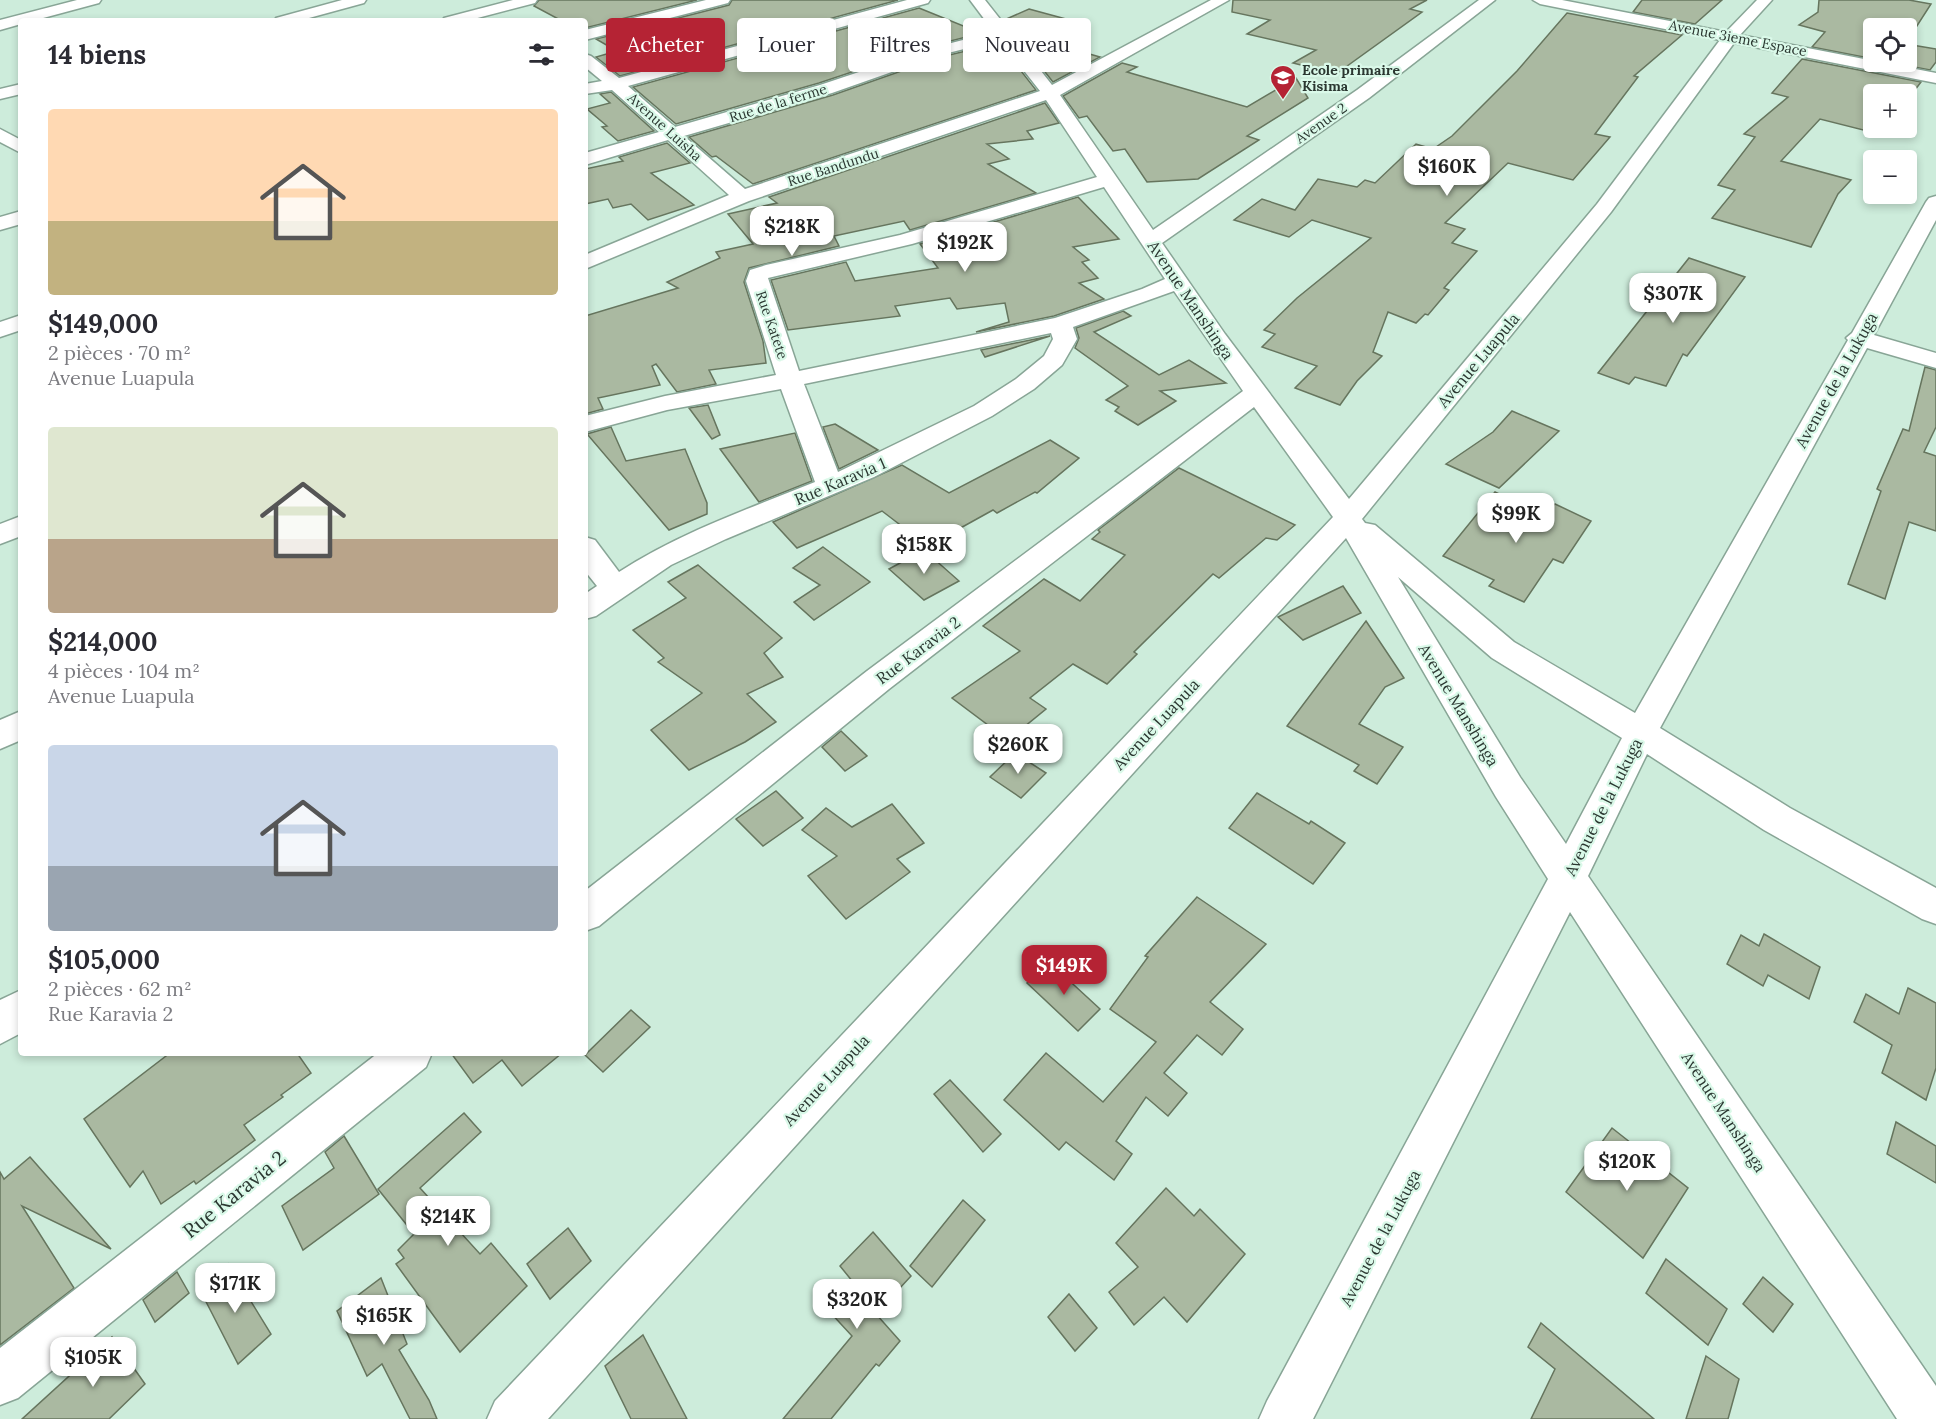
<!DOCTYPE html>
<html lang="fr">
<meta charset="utf-8">
<style>
:root{--surface:#fff;--page:#f2f2f3;--text:#2b2b33;--muted:#7c7c81;--accent:#b52334}
body{margin:0;font-family:Lora,serif;background:var(--page);color:var(--text);height:100vh;display:flex;flex-direction:column;font-size:22px;white-space:nowrap}
*{box-sizing:border-box;margin:0}
p{font-size:20px;color:var(--muted)}
.icon{flex:none;width:33px;height:33px;fill:none;stroke:currentColor;stroke-width:2;stroke-linecap:round;stroke-linejoin:round}
.map{position:relative;flex:1;overflow:hidden}
.drawer{position:absolute;left:18px;top:18px;width:570px;height:1038px;display:flex;flex-direction:column;background:var(--surface);border-radius:6px;box-shadow:0 3px 9px #0003}
.drawer>*{flex:none}
.banner{position:absolute;left:606px;top:18px;width:570px;height:54px;display:flex;gap:12px}
.fabs{position:absolute;left:1863px;top:18px;display:grid;gap:12px}
.fabs a{display:grid;place-items:center;width:54px;height:54px;border-radius:6px;background:var(--surface);box-shadow:0 3px 9px #0003;font-size:30px}
.price{position:absolute;translate:-50% -51px;padding:0 14px;border-radius:12px;background:#fff;color:#222;font-size:20px;line-height:39px;filter:drop-shadow(0 2px 3px #0008)}
.price::after{content:'';position:absolute;left:50%;top:36px;width:18px;height:14px;margin-left:-9px;background:inherit;clip-path:polygon(0 0,100% 0,50% 100%)}
.price.current{background:var(--accent);color:#fff}
ul{padding:0;list-style:none}
li{display:grid;align-content:center;gap:12px;height:318px;padding:0 30px}
li span{display:grid;place-items:center;height:186px;border-radius:6px;color:#555}
li>.icon{margin-inline-start:auto}
span .icon{width:108px;height:108px;fill:#fffc;stroke-width:1}
li b{font-size:26px}
h2{display:flex;justify-content:space-between;align-items:center;height:72px;padding:0 30px;font-size:26px}
.tag{padding:0 21px;border-radius:6px;background:var(--surface);box-shadow:0 3px 9px #0003;font-size:21px;line-height:54px}
.tag.current{background:var(--accent);color:#fff}
.map>svg:first-child{display:block}
</style>
<div class="map">
<svg width="1936" height="1419" viewBox="0 0 1936 1419">
<rect width="100%" height="100%" fill="#cdecdb"/>
<g fill="#aab9a1" stroke="#66755e" stroke-width="1.5">
<path d="M539,0H697L585,28V21H562L534,6Z"/>
<path d="M732,0H898L620,76L596,57L617,51L596,39L729,5Z"/>
<path d="M1233,0H1427L1410,9L1422,12L1336,74L1293,63L1316,50L1247,34L1270,20L1232,12Z"/>
<path d="M1642,0H1722L1695,24L1633,12Z"/>
<path d="M1819,0H1909L1931,4L1906,43V28H1874V59L1812,47L1825,32L1799,25L1818,12Z"/>
<path d="M919,8L978,32L988,27L990,31L927,47L819,83L676,124L633,87Z"/>
<path d="M1029,9L1088,25L1051,43L1100,57L1053,82L1004,20Z"/>
<path d="M1567,13L1682,35L1634,76L1638,77L1595,134L1610,137L1573,180L1508,163L1445,223L1465,229L1452,243L1477,251L1444,288L1449,290L1428,315L1425,314L1416,323L1388,312L1373,352L1382,356L1357,381L1340,405L1295,388L1317,366L1262,347L1275,334L1264,330L1297,298L1371,238L1312,220L1289,237L1234,220L1262,199L1295,210L1318,179L1357,187L1365,180L1375,183L1416,144L1433,149L1452,136L1517,71Z"/>
<path d="M999,43L1036,90L753,184L716,156L712,157L689,137L833,95L941,57Z"/>
<path d="M1906,44L1936,49V62L1930,70L1888,62H1906Z"/>
<path d="M1802,59L1921,82L1906,102V94H1874V128H1888L1883,135L1820,119L1781,161L1851,180L1838,194L1811,247L1712,218L1735,190L1718,185L1755,137L1744,134L1788,97L1772,93Z"/>
<path d="M1122,63L1137,67L1127,72L1247,107L1296,78L1308,98L1247,136L1259,140L1198,179L1147,182L1125,149L1113,151L1087,116L1079,118L1063,96Z"/>
<path d="M611,92L654,131L618,141L602,127L607,126L587,109L610,103L600,94Z"/>
<path d="M1045,103L1059,123L1027,131L1033,139L987,144L1009,159L988,164L1036,193L910,230L904,221L834,236L839,246L749,268L744,282L763,341L766,363L709,370L716,384L677,392L656,364L652,366L660,385L598,398L603,409L585,414V316L678,288L667,282L720,258L716,252L753,244L728,214L777,203L769,197Z"/>
<path d="M667,143L690,163L651,173L694,205L648,220L631,204L613,208L608,199L585,204V169L623,161L619,157Z"/>
<path d="M1078,197L1119,239L1073,247L1089,260L1082,262L1098,278L1079,283L1104,299L1054,316L976,332L1009,322L1005,303L957,309L950,298L895,306L900,316L788,330L771,280L846,262L855,281L938,268L920,244Z"/>
<path d="M1689,258L1745,277L1687,356L1683,354L1666,386L1635,377L1629,384L1598,373Z"/>
<path d="M1123,311L1131,316L1094,332L1159,375L1189,360L1226,383L1160,391L1176,401L1138,425L1115,411L1119,407L1106,400L1128,386L1075,348L1079,338L1076,328Z"/>
<path d="M1050,336L985,357L981,350Z"/>
<path d="M1925,367L1936,370V427L1924,452L1936,456V531L1909,522L1885,599L1848,584L1881,491L1877,489L1903,429L1909,431Z"/>
<path d="M708,405L720,435L712,439L689,408Z"/>
<path d="M1512,411L1559,431L1499,488L1446,464L1493,432Z"/>
<path d="M835,424L878,450L839,469L823,427Z"/>
<path d="M611,427L626,461L685,449L707,503V514L669,530L587,434Z"/>
<path d="M795,433L812,481L759,502L720,449Z"/>
<path d="M1050,440L1079,458L1037,493L1035,492L997,513L993,510L928,546L882,511L797,548L773,522L902,465L949,493Z"/>
<path d="M1179,468L1295,525L1277,540L1266,538L1219,578L1213,574L1134,652L1137,654L1107,684L1073,664L1030,698L1046,709L1008,740L952,698L1020,651L983,626L1044,579L1080,601L1125,555L1092,539L1100,532L1098,530Z"/>
<path d="M1495,492L1543,515L1555,504L1591,521L1563,563L1553,559L1524,602L1489,586L1494,580L1443,556Z"/>
<path d="M823,547L870,582L814,620L794,602L820,585L793,568Z"/>
<path d="M924,550L959,581L924,600L889,569Z"/>
<path d="M698,565L782,638L764,653L783,677L747,694L776,722L745,742L689,770L651,730L702,693L658,662L664,658L633,630L686,598L668,582Z"/>
<path d="M1343,586L1361,613L1303,640L1278,617Z"/>
<path d="M1366,621L1404,678L1385,687L1359,724L1403,747L1377,784L1354,771L1359,765L1287,726Z"/>
<path d="M841,731L867,756L845,771L822,747Z"/>
<path d="M1015,753L1046,773L1021,798L990,777Z"/>
<path d="M776,791L803,818L763,846L736,819Z"/>
<path d="M1257,793L1309,824L1311,821L1345,843L1313,884L1229,828Z"/>
<path d="M892,804L924,843L897,859L910,872L846,919L808,876L837,856L802,830L826,808L852,827Z"/>
<path d="M1197,897L1266,944L1210,1002L1243,1029L1222,1055L1197,1035L1164,1073L1187,1093L1168,1116L1146,1097L1116,1141L1132,1154L1114,1180L1066,1142L1059,1150L1004,1100L1046,1053L1103,1102L1156,1042L1110,1009L1148,957L1145,956Z"/>
<path d="M1764,934L1820,967L1809,999L1768,975L1763,986L1727,964L1741,935L1759,946Z"/>
<path d="M1049,962L1100,1009L1078,1031L1027,983Z"/>
<path d="M1908,988L1936,1003V1068L1926,1100L1882,1073L1892,1045L1854,1022L1866,994L1899,1014Z"/>
<path d="M631,1010L650,1027L603,1072L585,1055Z"/>
<path d="M170,1053H297L311,1073L281,1095L283,1097L244,1125L255,1140L196,1184L194,1181L161,1204L143,1171L130,1187L84,1119Z"/>
<path d="M451,1053H562L522,1086L502,1060L473,1083Z"/>
<path d="M950,1080L1001,1134L983,1152L934,1094Z"/>
<path d="M464,1113L481,1132L420,1188L480,1254L491,1243L527,1286L460,1352L396,1264L404,1258L398,1250L414,1234L378,1189Z"/>
<path d="M1896,1122L1936,1146V1183L1887,1154Z"/>
<path d="M1612,1128L1688,1188L1643,1258L1566,1192Z"/>
<path d="M344,1136L379,1194L303,1250L282,1206L334,1168L325,1152Z"/>
<path d="M30,1157L111,1249L22,1206L74,1288L0,1345V1172L4,1179Z"/>
<path d="M1166,1188L1194,1216L1200,1209L1245,1254L1187,1322L1164,1297L1134,1325L1109,1292L1138,1267L1116,1243Z"/>
<path d="M963,1200L985,1220L932,1287L910,1266Z"/>
<path d="M568,1228L591,1261L550,1299L527,1264Z"/>
<path d="M873,1232L911,1276L876,1314L900,1341L879,1366L876,1364L831,1419H783L852,1336L828,1310L853,1282L840,1266Z"/>
<path d="M1666,1259L1727,1309L1708,1345L1646,1293Z"/>
<path d="M228,1264L271,1334L238,1364L200,1290Z"/>
<path d="M177,1272L189,1293L155,1322L143,1300Z"/>
<path d="M1763,1277L1793,1304L1773,1332L1743,1304Z"/>
<path d="M381,1278L407,1344L399,1350L429,1400L437,1419H410L382,1364L367,1376L337,1311Z"/>
<path d="M1069,1294L1097,1328L1075,1351L1048,1317Z"/>
<path d="M1541,1323L1654,1419H1531L1555,1369L1528,1347Z"/>
<path d="M643,1335L687,1419H631L605,1366Z"/>
<path d="M112,1337L145,1384L109,1419H22Z"/>
<path d="M1706,1356L1739,1379L1728,1419H1686Z"/>
</g>
<g fill="none" stroke-linecap="round" stroke-linejoin="round">
<defs>
<g id="minor">
<path d="M77,0H101L99,3L32,21H21V24L0,30V20Z"/>
<path d="M342,0H366L364,3L298,21H274L276,18Z"/>
<path d="M513,0H537L535,3L466,21H442L444,18Z"/>
<path d="M706,0H730L728,3L585,40V30Z"/>
<path d="M907,0H930L928,3L628,86L675,127L820,85L928,49L994,32L970,0H985L1052,85L1211,0H1229L1060,95L1153,230L1357,90L1479,0H1495L1369,98L1162,243L1225,334L1349,499L1597,204L1720,40L1540,4L1533,0H1562L1726,32L1757,0H1772L1740,35L1936,73V83L1734,43L1611,212L1362,519L1365,523L1375,525L1514,642L1635,713L1848,340L1846,338L1852,333L1926,202L1929,198L1936,196V220L1874,335L1936,353V368L1867,348L1660,728L1790,808L1936,888V924L1922,919L1764,830L1647,754L1588,876L1936,1386V1419H1897L1570,912L1313,1419H1259L1267,1401L1548,879L1496,797L1346,538L548,1419H487L495,1401L1333,517L1254,407L889,689L599,926L585,931V891L867,671L1243,391L1174,291L1073,327L1077,339L1062,365L1034,389L992,416L874,477L726,539L671,565L596,616L585,619V594L597,586L585,571V537L595,540L619,572C679,533 748,509 815,482L781,389L667,410L585,432V416L665,396L776,375L746,281L750,270L766,265L900,235L1097,177L1046,100L749,201L585,269V255L729,195L668,140L585,165V153L659,132L612,90L585,94V84L602,81L585,67V54L591,56L619,78ZM1000,40L1040,91L745,189L684,136L832,93L940,55ZM1104,187L1165,279L1142,289L1055,318L799,371L768,278L912,244ZM1051,333L1053,339L1044,356L1016,379L974,406L838,472L804,384ZM1398,577L1492,658L1622,738L1566,844L1520,777Z"/>
<path d="M21,84V94L0,99V89Z"/>
<path d="M0,129L21,140V153L0,142Z"/>
<path d="M21,211V224L0,230V217Z"/>
<path d="M21,315V330L0,337V322Z"/>
<path d="M21,516V536L0,544V524Z"/>
<path d="M21,711V740L0,749V720Z"/>
<path d="M21,990V1033L0,1044V1000Z"/>
<path d="M378,1053H432L426,1067L18,1398L0,1405V1348Z"/>
</g>
</defs>
<use href="#minor" stroke="#88a596" stroke-width="3"/>
<use href="#minor" fill="#fff" fill-rule="evenodd"/>
</g>
<defs>
<symbol id="school-pin" viewBox="-11 -11 22 30"><path d="M0 17L-7.5 6A9.5 9.5 0 1 1 7.5 6Z" fill="#b52334" stroke="#daf9e9"/><path d="M0-5L7-2L0 1L-7-2ZM-4 1L0 2.5L4 1V4Q0 6-4 4Z" fill="#fff"/></symbol>
</defs>
<g fill-rule="evenodd">
<use href="#school-pin" x="1268" y="63" width="30" height="40"/>
</g>
<g text-anchor="middle" dominant-baseline="central" stroke-width="4.5" stroke-linejoin="round" paint-order="stroke">
<g font-size="14" fill="#2b3731" stroke="#daf9e9">
<text transform="translate(1738 38) rotate(11)">Avenue 3ieme Espace</text>
<text transform="translate(778 103) rotate(-17)">Rue de la ferme</text>
<text transform="translate(1321 123) rotate(-35)">Avenue 2</text>
<text transform="translate(665 127) rotate(42)">Avenue Luisha</text>
<text transform="translate(833 167) rotate(-18)">Rue Bandundu</text>
<text transform="translate(772 325) rotate(71)">Rue Katete</text>
</g>
<g font-size="14" font-weight="bold" fill="#2b3731" stroke="#daf9e9" text-anchor="start">
<text x="1302" y="70">Ecole primaire<tspan x="1302" dy="16">Kisima</tspan></text>
</g>
<g font-size="16" fill="#2b3731" stroke="#daf9e9">
<text transform="translate(1191 300) rotate(56)">Avenue Manshinga</text>
<text transform="translate(1478 360) rotate(-50)">Avenue Luapula</text>
<text transform="translate(1836 380) rotate(-61)">Avenue de la Lukuga</text>
<text transform="translate(840 481) rotate(-23)">Rue Karavia 1</text>
<text transform="translate(918 650) rotate(-37)">Rue Karavia 2</text>
<text transform="translate(1459 705) rotate(59)">Avenue Manshinga</text>
<text transform="translate(1156 724) rotate(-47)">Avenue Luapula</text>
<text transform="translate(1603 807) rotate(-63)">Avenue de la Lukuga</text>
<text transform="translate(826 1080) rotate(-47)">Avenue Luapula</text>
<text transform="translate(1724 1112) rotate(57)">Avenue Manshinga</text>
<text transform="translate(1380 1238) rotate(-62)">Avenue de la Lukuga</text>
</g>
<g font-size="20" fill="#2b3731" stroke="#daf9e9">
<text transform="translate(234 1194) rotate(-39)">Rue Karavia 2</text>
</g>
</g>
</svg>
<div class="fabs">
<a><svg class="icon" aria-label="locate" viewBox="0 0 24 24"><circle cx="12" cy="12" r="6"/><path d="M12 2v4M12 18v4M2 12h4M18 12h4"/></svg></a>
<a>+</a>
<a>−</a>
</div>
<b class="price" style="left:1447px;top:197px">$160K</b>
<b class="price" style="left:792px;top:257px">$218K</b>
<b class="price" style="left:965px;top:273px">$192K</b>
<b class="price" style="left:1673px;top:324px">$307K</b>
<b class="price" style="left:1516px;top:544px">$99K</b>
<b class="price" style="left:924px;top:575px">$158K</b>
<b class="price" style="left:1018px;top:775px">$260K</b>
<b class="price current" style="left:1064px;top:996px">$149K</b>
<b class="price" style="left:1627px;top:1192px">$120K</b>
<b class="price" style="left:448px;top:1247px">$214K</b>
<b class="price" style="left:235px;top:1314px">$171K</b>
<b class="price" style="left:857px;top:1330px">$320K</b>
<b class="price" style="left:384px;top:1346px">$165K</b>
<b class="price" style="left:93px;top:1388px">$105K</b>
<div class="banner">
<a class="tag current">Acheter</a>
<a class="tag">Louer</a>
<a class="tag">Filtres</a>
<a class="tag">Nouveau</a>
</div>
<section class="drawer">
<h2>14 biens<svg class="icon" aria-label="filters" viewBox="0 0 24 24"><path d="M4 7h16M4 17h16"/><circle cx="9" cy="7" r="2"/><circle cx="15" cy="17" r="2"/></svg></h2>
<ul>
<li><span style="background:linear-gradient(#ffd9b3 60%,#c2b280 0)"><svg class="icon" aria-label="home" viewBox="0 0 24 24"><path d="M3 11l9-7 9 7M6 9v11h12V9"/></svg></span><div><b>$149,000</b><p>2 pièces · 70 m²</p><p>Avenue Luapula</p></div></li>
<li><span style="background:linear-gradient(#dfe7d0 60%,#b9a48a 0)"><svg class="icon" aria-label="home" viewBox="0 0 24 24"><path d="M3 11l9-7 9 7M6 9v11h12V9"/></svg></span><div><b>$214,000</b><p>4 pièces · 104 m²</p><p>Avenue Luapula</p></div></li>
<li><span style="background:linear-gradient(#c9d6e8 65%,#9aa5b1 0)"><svg class="icon" aria-label="home" viewBox="0 0 24 24"><path d="M3 11l9-7 9 7M6 9v11h12V9"/></svg></span><div><b>$105,000</b><p>2 pièces · 62 m²</p><p>Rue Karavia 2</p></div></li>
</ul>
</section>
</div>
